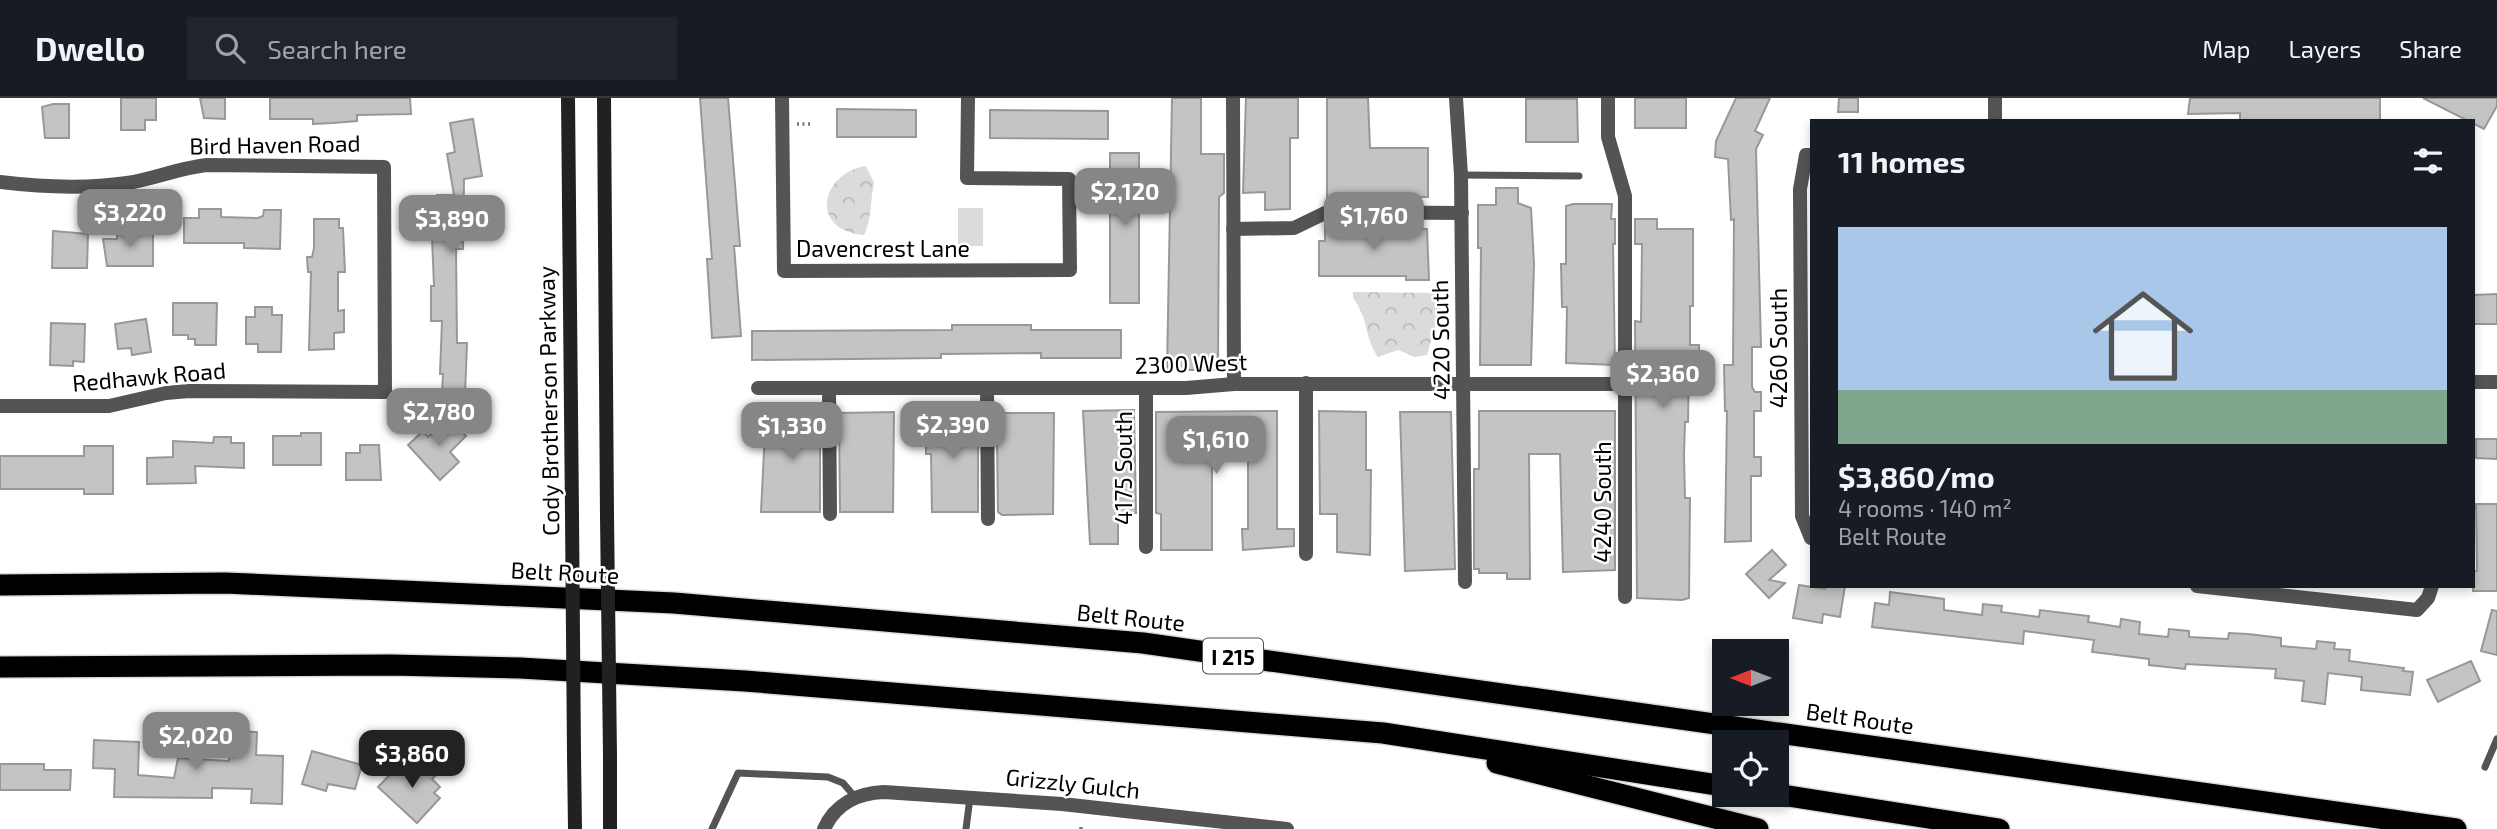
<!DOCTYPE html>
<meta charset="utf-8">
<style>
:root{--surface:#171b24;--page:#20242c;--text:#f1f3f6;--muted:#9ea1a6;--line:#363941;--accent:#858687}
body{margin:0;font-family:"Exo 2",sans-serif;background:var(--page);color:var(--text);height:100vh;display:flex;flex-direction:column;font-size:26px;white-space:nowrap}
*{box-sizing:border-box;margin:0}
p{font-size:23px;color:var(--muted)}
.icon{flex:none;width:38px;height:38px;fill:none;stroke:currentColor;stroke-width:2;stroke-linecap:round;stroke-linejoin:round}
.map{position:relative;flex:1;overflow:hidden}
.side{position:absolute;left:1810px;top:21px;width:665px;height:469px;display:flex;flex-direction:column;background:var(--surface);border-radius:0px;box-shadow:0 4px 10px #0003}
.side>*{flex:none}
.needle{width:46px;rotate:270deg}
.controls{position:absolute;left:1712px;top:541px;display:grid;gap:14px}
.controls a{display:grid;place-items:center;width:77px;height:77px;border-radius:0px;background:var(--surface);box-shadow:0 4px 10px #0003;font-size:35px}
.price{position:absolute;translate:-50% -60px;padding:0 16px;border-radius:14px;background:var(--accent);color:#fff;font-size:23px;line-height:46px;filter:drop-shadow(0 2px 4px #0008)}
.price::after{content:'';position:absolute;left:50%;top:42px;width:21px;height:16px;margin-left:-10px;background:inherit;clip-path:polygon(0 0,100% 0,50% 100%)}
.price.active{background:#222;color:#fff}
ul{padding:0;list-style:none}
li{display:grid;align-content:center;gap:14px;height:371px;padding:0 28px}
li span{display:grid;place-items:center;height:217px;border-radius:0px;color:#555}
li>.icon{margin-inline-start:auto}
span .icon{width:126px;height:126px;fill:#fffc;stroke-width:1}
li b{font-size:30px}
h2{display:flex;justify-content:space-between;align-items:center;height:84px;padding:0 28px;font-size:30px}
header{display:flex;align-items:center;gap:42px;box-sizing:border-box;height:98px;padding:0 35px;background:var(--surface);border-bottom:2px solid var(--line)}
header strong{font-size:33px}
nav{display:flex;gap:38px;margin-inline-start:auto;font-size:24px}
.search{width:490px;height:63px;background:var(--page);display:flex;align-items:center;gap:18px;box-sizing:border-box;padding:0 24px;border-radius:0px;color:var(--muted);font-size:26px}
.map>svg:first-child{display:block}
</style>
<header>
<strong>Dwello</strong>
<div class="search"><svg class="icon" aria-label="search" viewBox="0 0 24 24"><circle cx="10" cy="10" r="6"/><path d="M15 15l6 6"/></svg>Search here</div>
<nav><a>Map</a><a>Layers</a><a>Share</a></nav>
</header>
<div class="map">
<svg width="2497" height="731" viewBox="0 0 2497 731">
<defs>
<pattern id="park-crowns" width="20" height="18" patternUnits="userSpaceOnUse" patternTransform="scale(1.75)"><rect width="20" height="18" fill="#dbdbdb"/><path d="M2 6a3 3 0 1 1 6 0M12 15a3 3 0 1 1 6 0" fill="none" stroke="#bababa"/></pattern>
</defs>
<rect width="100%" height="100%" fill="#fff"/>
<g fill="url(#park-crowns)">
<path d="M866,68L874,85C870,103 872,121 864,137C808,132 821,75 866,68Z"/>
<path d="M1353,194L1441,195V209L1427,257L1415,259L1398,252L1378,259C1363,237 1370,222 1353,200Z"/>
</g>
<rect fill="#dbdbdb" x="958" y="110" width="25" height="38"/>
<g fill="#c4c4c4" stroke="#989898" stroke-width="2">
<path d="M121,0H156V22H145V32H121Z"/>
<path d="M200,0H225V21L204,20Z"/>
<path d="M270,0H410L411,16L357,17V23L333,25L313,26V21H270Z"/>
<path d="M700,0H728L740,148H734L741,238L712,240L707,161H712Z"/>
<path d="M1172,0H1201V56H1224V95L1219,99L1218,272H1167Z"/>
<path d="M1246,0H1298V40H1290V111L1265,112V94L1243,95Z"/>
<path d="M1327,0H1368L1370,50H1428V99H1327Z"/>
<rect x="1635" y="0" width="51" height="30"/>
<path d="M1736,0H1770L1755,33L1763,37L1756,51L1761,249H1752V289L1755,294H1761V313H1754V359H1761V378H1751V443L1725,444L1727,313H1725L1724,267H1733L1734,121L1731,122L1728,61L1715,59L1716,43Z"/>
<path d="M1839,0H1858V14H1838Z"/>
<path d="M2190,0H2380V23H2240V15L2188,16Z"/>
<path d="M2423,0H2497V8L2484,31Z"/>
<path d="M1526,1H1577L1578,44H1526Z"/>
<path d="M53,6H69V40H45L42,9Z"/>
<path d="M837,11L916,12V39H837Z"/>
<path d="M990,12L1108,13V41L990,40Z"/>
<path d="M473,21L482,78L464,81L463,151H456L457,245H467L465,297L442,296L443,276H440L442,223H431V188H434L431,114H437V97H454L447,56L455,54L450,25Z"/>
<rect x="1110" y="55" width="29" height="150"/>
<path d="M1496,90H1518V105L1531,110L1534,166L1531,267H1480L1481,150H1478V107H1496Z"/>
<path d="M1573,106H1612L1611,121H1615V146H1613L1615,267L1566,265L1567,209H1562L1561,166H1566V108Z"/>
<path d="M199,111H221V119L258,120L263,118L264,112H281L280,151L244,150V145H184V120H199Z"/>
<path d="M314,121H339V130H343L345,174H338V213L344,212V234L334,235V251L309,252L311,174H308L307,159H312L314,150Z"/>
<path d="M1635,121H1657V131H1693V208H1690V247H1699V266H1689L1688,324H1685L1684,357L1685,400H1690L1689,500L1682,502L1637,500L1635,223L1641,224L1642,146H1635Z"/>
<path d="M1397,125V131H1427L1429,182H1406V178H1319V143H1325V126L1381,128Z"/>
<path d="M117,132L153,135V168H107L103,141H117Z"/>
<path d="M53,133L88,136L87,170H52Z"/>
<path d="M2497,196V226H2474V197Z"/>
<path d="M173,205H217L216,247H195V241H188V237H173Z"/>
<path d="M255,209H272V217H282L281,254H258V246H246V219H255Z"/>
<path d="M146,221L151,254L132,257L131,250L118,251L115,226Z"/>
<path d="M51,225L85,226L84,264L73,263V268L50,267Z"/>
<path d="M952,227H1031V232H1121V260H1041V255L941,256V260L752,262V233L952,232Z"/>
<path d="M772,312L820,314V414H761L766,314Z"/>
<path d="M1134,312L1136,415L1118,416V446H1090L1083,313Z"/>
<path d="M974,313V340H978V414H932L931,356H926V314Z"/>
<path d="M1277,313V431H1294V448L1243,452L1242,431H1248V356H1212V452H1161V416L1156,415V314Z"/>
<path d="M1319,313L1366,314V372H1371L1370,457L1337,454V416H1320Z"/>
<path d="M1479,313H1615V472L1563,474L1560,356H1529L1530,481H1507V475H1479V471H1474V371H1479Z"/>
<path d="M894,314L893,414H840L839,315Z"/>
<path d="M1400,314H1451L1455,471L1405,473Z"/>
<path d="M1002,315H1054L1053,416L1002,417L998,414L997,340H1002Z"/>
<path d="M448,319L466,338L450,354L459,364L440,382L408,347L423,333L428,339Z"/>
<path d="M301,335H321V367H273V338H301Z"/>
<path d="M214,339H231V345H244V370L195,368L196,385L147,386V360L173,359V343L213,345Z"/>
<path d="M2476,341H2497V361L2476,360Z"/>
<path d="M360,347H379L381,382H346V355H360Z"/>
<path d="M84,348H113V396H84V391H0V358H84Z"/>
<path d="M2476,406H2497V493H2473V473H2477Z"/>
<path d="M1772,452L1786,467L1769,482L1785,485L1769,500L1746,476Z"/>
<path d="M1799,487L1825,491L1826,488H1845L1840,519L1823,516L1822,525L1793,520Z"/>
<path d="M1890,494L1944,501V512L1982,517L1983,506L2002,508L2001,514L2039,519L2040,512L2089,518L2088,524L2120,529L2121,521L2140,524L2139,536L2168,539L2169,531L2189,533V539L2228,541L2229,535L2248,536L2281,540V548L2316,551L2317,543L2335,545L2334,551L2350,552L2349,563L2404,570L2403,573L2413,574L2410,597L2361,592L2362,579L2328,575L2325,606L2302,603L2304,583L2275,580L2276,571L2186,566L2185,571L2149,567V561L2092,554L2094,542L2024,533L2023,546L1872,529L1875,505L1889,507Z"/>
<path d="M2492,512L2497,513V557L2481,553Z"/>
<path d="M2471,563L2480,583L2438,604L2427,582Z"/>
<path d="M230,633L257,634L256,657L283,658L282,706L251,705L252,691L212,690V700L114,699L115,671L93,670L94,642L139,644L138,677L174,680L178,660L229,663Z"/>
<path d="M312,653L362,667L355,691L328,686L326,693L302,686Z"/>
<path d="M420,664L435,678L432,681L440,689L434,695L440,700L417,725L378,689L401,665L409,672Z"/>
<path d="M0,666H44V672H71L70,692H0Z"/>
</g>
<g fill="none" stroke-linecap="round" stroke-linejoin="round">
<defs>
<g id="motorway">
<path d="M0,487L225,485L674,505L1143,545L2456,731"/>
<path d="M0,569L391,567L520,570L745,583L1383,635L1724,688"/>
<path d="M1497,665L1758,731"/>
<path d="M1776,696L1999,731"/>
</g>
</defs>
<use href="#motorway" stroke="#dbdbdb" stroke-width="24"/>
<g stroke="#767676" stroke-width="3.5" stroke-dasharray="2 3.5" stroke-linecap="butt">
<path d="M797,26H812"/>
<path d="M1081,731V728"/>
</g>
<g stroke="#545454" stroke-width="7">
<path d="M1461,77L1579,78"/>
<path d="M2485,669L2497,641"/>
<path d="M712,731L738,675L828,679L843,685L855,699"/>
<path d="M966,731L970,700"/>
</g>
<g stroke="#545454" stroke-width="14">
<path d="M782,0L784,173L1070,172L1069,81L967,80L968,0"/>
<path d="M1233,0L1234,286"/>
<path d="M1456,0L1461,77L1465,484"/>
<path d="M1608,0V39L1625,98V499"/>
<path d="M1995,23V0"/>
<path d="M1811,57H1806L1800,91L1802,418L1811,440"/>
<path d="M0,84C41,89 85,91 127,85C154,81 179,70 207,67L384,69L385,294L189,293L166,295L109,308H0"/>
<path d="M1233,131L1294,130L1327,114L1462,115"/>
<path d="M2473,284H2497"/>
<path d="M1306,285V456"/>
<path d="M758,290H1186L1234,286H1625"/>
<path d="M829,290L830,416"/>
<path d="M987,290L988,421"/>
<path d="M1146,290V449"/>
<path d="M2197,488L2417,512L2428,500L2432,488"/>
<path d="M824,731C835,706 858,695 884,694L1062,706L1287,731"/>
</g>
<g stroke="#212121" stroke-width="14">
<path d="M568,0L572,417"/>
<path d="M604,0L607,418"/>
<path d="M574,657L575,731"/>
<path d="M610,658V731"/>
</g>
<use href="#motorway" stroke="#000" stroke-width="21"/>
<g stroke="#212121" stroke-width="14">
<path d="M572,417L574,657"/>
<path d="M607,418L610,658"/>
</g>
</g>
<g text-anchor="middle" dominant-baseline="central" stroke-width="5" stroke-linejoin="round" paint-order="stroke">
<rect fill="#fff" stroke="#4c4c4c" stroke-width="2" x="1203" y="540.5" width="60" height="35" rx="5"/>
<g font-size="21" font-weight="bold" fill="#000">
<text x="1233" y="558">I 215</text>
</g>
<g font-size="23" fill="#000" stroke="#fff">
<text transform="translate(275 46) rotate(-1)">Bird Haven Road</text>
<text x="883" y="150">Davencrest Lane</text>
<text transform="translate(1440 242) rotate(-91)">4220 South</text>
<text transform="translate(1778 250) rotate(-90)">4260 South</text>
<text transform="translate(1191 265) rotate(-2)">2300 West</text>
<text transform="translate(149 278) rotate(-5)">Redhawk Road</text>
<text transform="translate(548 303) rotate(-91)">Cody Brotherson Parkway</text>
<text transform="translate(1123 370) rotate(-90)">4175 South</text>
<text transform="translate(1602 404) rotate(-90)">4240 South</text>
<text transform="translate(565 474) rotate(3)">Belt Route</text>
<text transform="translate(1131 519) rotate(6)">Belt Route</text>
<text transform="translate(1860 620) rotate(8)">Belt Route</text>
<text transform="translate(1073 685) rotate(6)">Grizzly Gulch</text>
</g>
</g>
</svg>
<div class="controls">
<a><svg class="needle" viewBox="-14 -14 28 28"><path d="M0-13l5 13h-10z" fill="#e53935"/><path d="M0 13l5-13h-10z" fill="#9ea1a6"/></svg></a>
<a><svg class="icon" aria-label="locate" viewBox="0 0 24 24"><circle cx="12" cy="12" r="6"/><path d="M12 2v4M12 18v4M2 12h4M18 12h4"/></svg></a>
</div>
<b class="price" style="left:1125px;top:130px">$2,120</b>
<b class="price" style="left:130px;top:151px">$3,220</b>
<b class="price" style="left:1374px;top:154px">$1,760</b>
<b class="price" style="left:452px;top:157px">$3,890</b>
<b class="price" style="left:1663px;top:312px">$2,360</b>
<b class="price" style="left:439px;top:350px">$2,780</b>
<b class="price" style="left:953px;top:363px">$2,390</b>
<b class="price" style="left:792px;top:364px">$1,330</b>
<b class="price" style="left:1216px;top:378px">$1,610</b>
<b class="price" style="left:196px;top:674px">$2,020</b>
<b class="price active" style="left:412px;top:692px">$3,860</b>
<section class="side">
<h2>11 homes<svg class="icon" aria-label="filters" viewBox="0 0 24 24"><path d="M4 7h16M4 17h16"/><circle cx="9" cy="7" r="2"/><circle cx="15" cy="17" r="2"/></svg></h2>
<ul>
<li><span style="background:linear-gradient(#a9c7e8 75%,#7fa58c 0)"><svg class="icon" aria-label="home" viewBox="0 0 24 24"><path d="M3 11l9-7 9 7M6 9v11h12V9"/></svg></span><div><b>$3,860/mo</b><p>4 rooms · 140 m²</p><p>Belt Route</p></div></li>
</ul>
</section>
</div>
